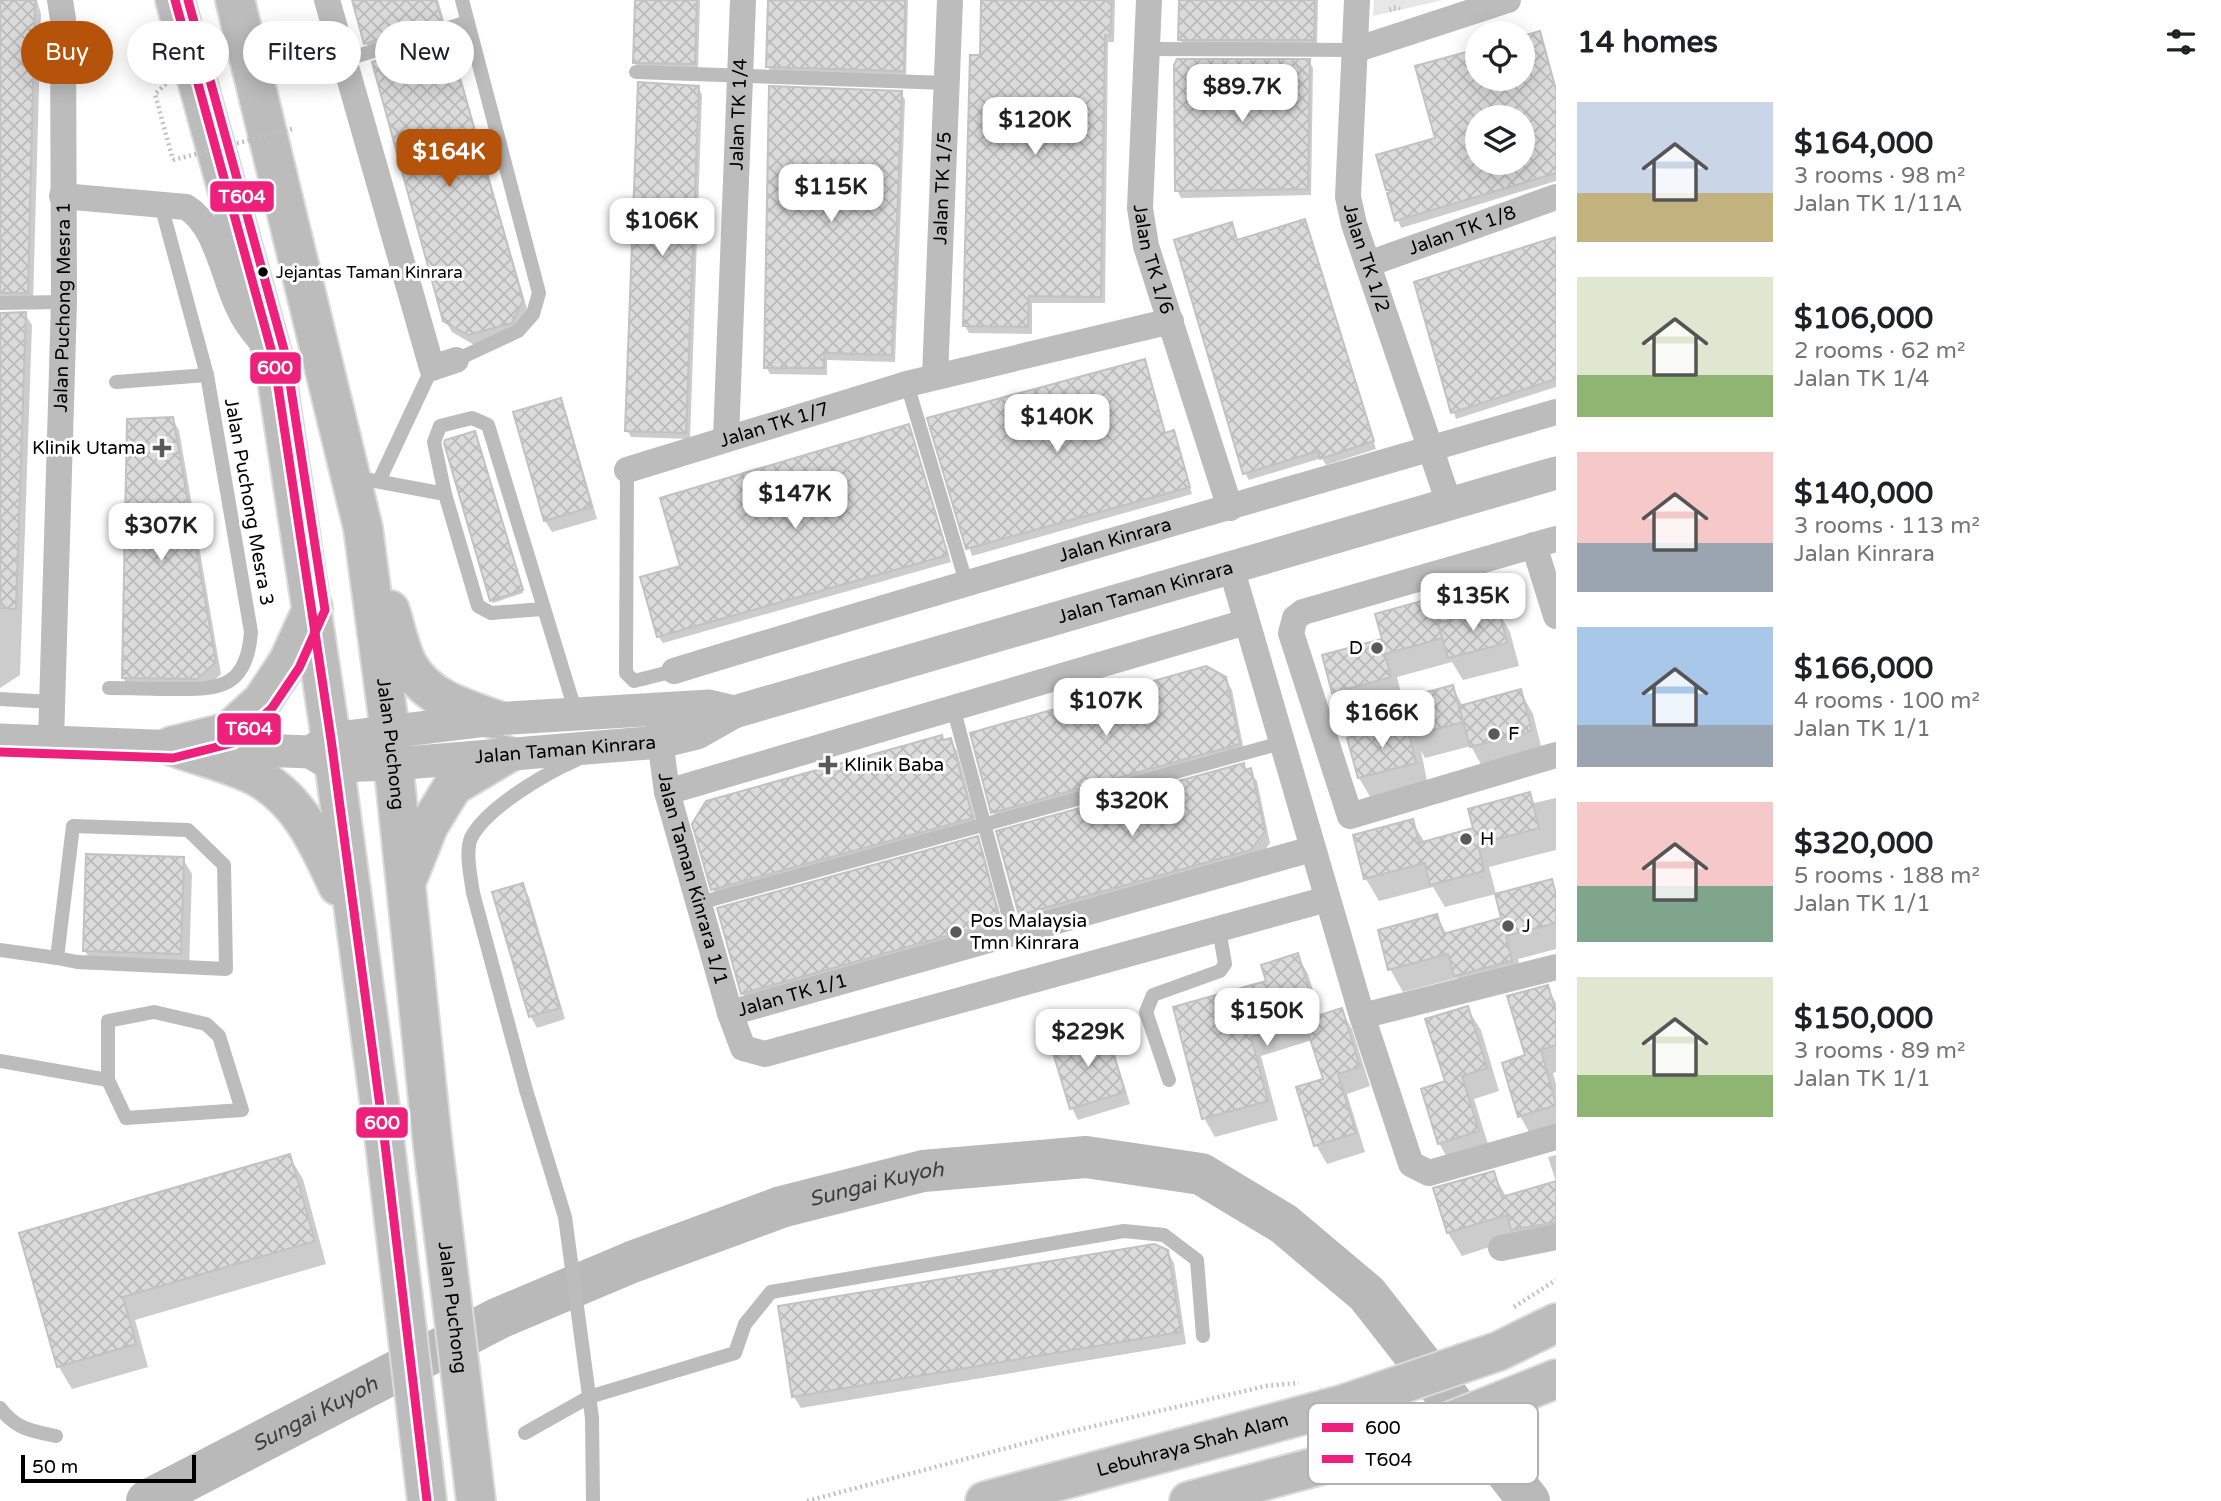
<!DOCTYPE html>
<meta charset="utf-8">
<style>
:root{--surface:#fff;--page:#f2f2f2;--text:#202124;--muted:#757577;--accent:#b45309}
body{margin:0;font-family:"Varela Round",sans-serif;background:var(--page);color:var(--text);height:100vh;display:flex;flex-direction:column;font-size:26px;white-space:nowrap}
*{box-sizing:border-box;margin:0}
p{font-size:23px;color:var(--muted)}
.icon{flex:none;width:38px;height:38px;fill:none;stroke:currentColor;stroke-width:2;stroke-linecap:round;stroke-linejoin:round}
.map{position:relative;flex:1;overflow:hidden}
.side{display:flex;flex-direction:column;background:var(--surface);width:665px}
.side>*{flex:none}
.hud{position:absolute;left:21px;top:21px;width:665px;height:63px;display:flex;gap:14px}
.fabs{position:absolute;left:1465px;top:21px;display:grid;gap:14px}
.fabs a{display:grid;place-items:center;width:70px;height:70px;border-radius:50%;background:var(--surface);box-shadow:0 4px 18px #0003;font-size:35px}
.scale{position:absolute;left:21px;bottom:18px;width:175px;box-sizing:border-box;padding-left:7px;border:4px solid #000;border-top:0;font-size:19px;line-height:24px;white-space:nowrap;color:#000;-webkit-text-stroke:5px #fff;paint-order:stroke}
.price{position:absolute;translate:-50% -60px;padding:0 16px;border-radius:14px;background:#fff;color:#222;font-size:23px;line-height:46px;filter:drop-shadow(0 2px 4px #0008)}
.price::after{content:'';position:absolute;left:50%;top:42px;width:21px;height:16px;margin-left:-10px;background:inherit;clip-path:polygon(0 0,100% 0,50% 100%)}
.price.on{background:var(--accent);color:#fff}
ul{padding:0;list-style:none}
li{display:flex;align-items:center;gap:21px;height:175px;padding:0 21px}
li span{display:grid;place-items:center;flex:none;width:196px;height:140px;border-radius:0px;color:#555}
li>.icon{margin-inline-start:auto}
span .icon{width:84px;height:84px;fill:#fffc;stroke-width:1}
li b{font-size:30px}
h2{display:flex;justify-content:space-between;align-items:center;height:84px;padding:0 21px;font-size:30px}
.chip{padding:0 24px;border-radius:32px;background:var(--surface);box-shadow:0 4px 18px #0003;font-size:24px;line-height:63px}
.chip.on{background:var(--accent);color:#fff}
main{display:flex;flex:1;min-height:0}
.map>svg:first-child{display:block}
</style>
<main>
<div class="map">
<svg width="1556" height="1501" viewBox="0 0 1556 1501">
<defs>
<pattern id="park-tufts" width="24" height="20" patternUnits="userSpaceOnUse" patternTransform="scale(1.75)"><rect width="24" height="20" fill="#e7e7e7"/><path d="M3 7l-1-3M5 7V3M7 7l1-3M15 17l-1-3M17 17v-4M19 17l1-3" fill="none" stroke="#c4c4c4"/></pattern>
<pattern id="building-cross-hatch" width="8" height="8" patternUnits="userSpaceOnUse" patternTransform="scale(1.75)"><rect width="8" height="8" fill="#dbdbdb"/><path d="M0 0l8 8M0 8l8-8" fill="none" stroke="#bababa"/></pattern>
</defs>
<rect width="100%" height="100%" fill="#fff"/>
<path fill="url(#park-tufts)" d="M1374,0H1443L1373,16Z"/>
<g fill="#0003" fill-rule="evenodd">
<path d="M0,0H37L41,14L33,304H6L0,310Z"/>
<path d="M354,0H438L447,32L372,54L366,43Z"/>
<path d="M637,0H700L698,71L639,70L635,63Z"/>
<path d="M770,0H908L906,78L772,74L768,67Z"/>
<path d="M983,0H1115L1114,42H1108L1105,303H1032V334L969,333L965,326Z"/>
<path d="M1181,0H1318L1317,47L1184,46L1180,39Z"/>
<path d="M1539,33L1556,87V181L1401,228L1388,190L1437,139L1477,51V79H1522ZM1477,117H1522V163H1477Z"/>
<path d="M453,53L528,312L518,334L476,346L452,332L445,320Z"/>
<path d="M1309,61L1313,68L1311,195L1181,198L1177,190Z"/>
<path d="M698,87L702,95L690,439L631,437L627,430Z"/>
<path d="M901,93L905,100L895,362L827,360V375L770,374L766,367Z"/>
<path d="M1304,221L1376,449L1326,465L1322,458L1249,480L1245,473L1231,224L1238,242Z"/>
<path d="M1556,239V387L1456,419L1434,354Z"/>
<path d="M0,313L25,314L32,325L20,675L0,688Z"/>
<path d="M1144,361L1166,434L1173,432L1177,440L1192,494L972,556L929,420Z"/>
<path d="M560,400L566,412L597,519L552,532L545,521Z"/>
<path d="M172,419L179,430L221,674L204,690L130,689L123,678L129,421Z"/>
<path d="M908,426L951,562L663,643L658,636Z"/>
<path d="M476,436L523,593L493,603L491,600Z"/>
<path d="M1431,600L1444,623L1497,609L1510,632L1519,666L1463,680L1452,662L1397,677L1403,700L1452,687L1463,706L1520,691L1533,714L1543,754L1484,770L1471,746L1425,758L1421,751L1428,786L1372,800L1359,778L1405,724L1409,731L1402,701L1347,715L1334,692L1384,641Z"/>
<path d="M1225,678L1232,690L1245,756L999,823L993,812Z"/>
<path d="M950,740L957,751L978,829L719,900L713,889Z"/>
<path d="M1243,765L1257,781L1270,843L1257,861L1027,926L1020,915Z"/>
<path d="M1529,794L1534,803L1556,798V850L1489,867L1496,894L1445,907L1433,887L1379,901L1366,879L1412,821L1425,843L1475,829Z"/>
<path d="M977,838L983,850L1005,932L749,1004L742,993Z"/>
<path d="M88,856L183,859L192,874L189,969L94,966L85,951Z"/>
<path d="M1551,881L1556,890V949L1518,959L1524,984L1468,998L1457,978L1403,992L1390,969L1437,916L1447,935L1504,920Z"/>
<path d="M522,885L529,897L565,1019L537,1028L531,1017L494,894Z"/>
<path d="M1297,955L1308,974L1321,1017L1341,1010L1352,1029L1370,1086L1347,1094L1365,1152L1327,1164L1316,1145L1325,1080L1312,1040L1261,1056L1278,1120L1215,1137L1204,1118L1268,982Z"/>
<path d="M1547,987L1556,1003V1072L1553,1073L1556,1084V1132L1533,1139L1520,1116L1527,1056Z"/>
<path d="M1467,1008L1481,1030L1499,1091L1474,1099L1491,1154L1452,1166L1439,1143L1447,1082Z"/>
<path d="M1105,1031L1111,1042L1130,1104L1078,1120L1072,1108Z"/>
<path d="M1556,1155V1182L1548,1157Z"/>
<path d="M289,1156L303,1179L326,1264L135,1320L148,1367L72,1389L59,1367L21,1234Z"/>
<path d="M1493,1173L1507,1198L1556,1182V1248L1517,1238L1462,1256L1448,1233L1435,1189Z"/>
<path d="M1167,1251L1174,1263L1186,1344L801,1408L794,1397L780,1308Z"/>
</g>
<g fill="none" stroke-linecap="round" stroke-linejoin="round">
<path stroke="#b9b9b9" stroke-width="42" id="s1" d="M147,1501L499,1318L632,1262L781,1207L923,1171L1086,1157L1201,1174L1284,1224L1367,1294L1529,1501"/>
</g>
<g fill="url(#building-cross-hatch)" stroke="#c2c2c2" stroke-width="2" fill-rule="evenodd">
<path d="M0,0H35L28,293H0Z"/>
<path d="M352,0H436L442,20L364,44Z"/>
<path d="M635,0H697L695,64L633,63Z"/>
<path d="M768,0H905L904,71L766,67Z"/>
<path d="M981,0H1112L1110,36L1105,35L1101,297L1029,296L1028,327L963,326L970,55H980Z"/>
<path d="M1179,0H1315L1314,40H1178Z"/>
<path d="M1540,31L1556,90V173L1395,221L1387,193L1395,190H1386L1376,155L1435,138L1415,66L1477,49V79H1522V36ZM1477,117H1522V163H1477Z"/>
<path d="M449,39L523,300L512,323L468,335L443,321L372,62Z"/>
<path d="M1177,59H1310L1308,189L1175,191L1174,65Z"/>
<path d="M638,82L699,86L686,433L625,431Z"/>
<path d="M769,86L902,91L892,355L824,353V368H764Z"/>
<path d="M1305,219L1374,441L1320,459L1318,451L1243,474L1174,240L1232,222L1237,240Z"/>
<path d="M1556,237V379L1451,413L1414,282Z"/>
<path d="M26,312L16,609L0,608V313Z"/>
<path d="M1145,359L1165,433L1174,430L1190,487L966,549L927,418Z"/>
<path d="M561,398L592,507L544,521L513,412Z"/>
<path d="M173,417L216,662L197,679L122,678L127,419Z"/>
<path d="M909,424L948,555L657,637L640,577L680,566L660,498Z"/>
<path d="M475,431L523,590L490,601L444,443L445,440Z"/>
<path d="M1432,598L1443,638L1385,654L1391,677L1332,693L1322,655L1382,639L1375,614Z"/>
<path d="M1498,607L1507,643L1448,658L1438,623Z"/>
<path d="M1206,666L1226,677L1240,744L991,813L970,733Z"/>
<path d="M1453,685L1463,722L1410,736L1400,699Z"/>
<path d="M1521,689L1532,731L1470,747L1459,706Z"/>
<path d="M1406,722L1416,763L1358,778L1347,738Z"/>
<path d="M942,735L943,740L951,738L973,818L711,890L692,824L706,801Z"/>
<path d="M1244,763L1245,770L1251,768L1265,831L1251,850L1019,915L996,831Z"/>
<path d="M1530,792L1539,828L1478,844L1484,871L1430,885L1425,863L1364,879L1353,835L1413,819L1419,843L1473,828L1468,809Z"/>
<path d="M978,836L1000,921L741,994L717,908Z"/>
<path d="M86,854L184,857L181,954L83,951Z"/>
<path d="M1552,879L1556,895V923L1506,936L1512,961L1454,976L1448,954L1388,970L1378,930L1437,914L1443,934L1501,918L1495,894Z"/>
<path d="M523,883L560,1008L529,1017L492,892Z"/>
<path d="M1298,953L1317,1016L1342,1008L1360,1067L1338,1074L1356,1133L1314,1146L1296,1087L1323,1079L1304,1020L1309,1019L1251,1037L1268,1101L1202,1119L1173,1007L1266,981L1261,965Z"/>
<path d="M1548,985L1556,1012V1045L1541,1050L1556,1105L1518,1117L1502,1063L1525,1055L1507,996Z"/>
<path d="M1468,1006L1487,1068L1462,1076L1479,1131L1438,1144L1421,1089L1445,1081L1425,1019Z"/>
<path d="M1106,1029L1125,1092L1070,1109L1051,1046Z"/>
<path d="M290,1154L315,1241L123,1297L136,1344L57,1367L19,1233Z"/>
<path d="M1494,1171L1502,1197L1556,1181V1222L1511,1230L1507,1215L1447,1233L1433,1188Z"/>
<path d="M1154,1244L1168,1250L1181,1332L792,1397L778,1306Z"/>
</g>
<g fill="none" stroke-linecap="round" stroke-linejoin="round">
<defs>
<g id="primary">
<path d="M175,0L274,360L331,739L385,1144L427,1501"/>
<path id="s13" d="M235,0L363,528L390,732L432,1138L476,1501"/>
<path d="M390,610C396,628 400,652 410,668C428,698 463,708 494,719"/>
<path d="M172,746C197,756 237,765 259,778C300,801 319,845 338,886"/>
<path d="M172,746L228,732L262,701L288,662L313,607"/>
<path d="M407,880L429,825L453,786L505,755"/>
</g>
<g id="motorway">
<path id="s14" d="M985,1501L1344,1404L1499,1351L1556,1323"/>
<path d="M1189,1501L1381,1449L1556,1379"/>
</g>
</defs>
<use href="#primary" stroke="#dbdbdb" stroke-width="42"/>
<use href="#motorway" stroke="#dbdbdb" stroke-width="42"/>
<g stroke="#c2c2c2" stroke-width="4.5" stroke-dasharray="2 3.5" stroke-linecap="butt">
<path d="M166,84L155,94L173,160"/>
<path d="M1514,1307L1556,1280"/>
<path d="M807,1501L1056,1435L1266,1386L1299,1383"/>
</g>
<g stroke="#bcbcbc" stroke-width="14">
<path d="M1147,49L1355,50"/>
<path d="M344,60L468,22"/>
<path d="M636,72L947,83"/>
<path d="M0,303L64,302"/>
<path d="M456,360L518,331L533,314L539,293L462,0"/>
<path d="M116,382L207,375"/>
<path d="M907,384L966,582"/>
<path d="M627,470L626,673L634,681L674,671"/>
<path d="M370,480L445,494"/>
<path d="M379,481L432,368"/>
<path d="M542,609L491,613L478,606L445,494L434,442L440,426L472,418L488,425L576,713"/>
<path d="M109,688C131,688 152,689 174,689C222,690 247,686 251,632L207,375L161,205"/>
<path d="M0,699L52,702"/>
<path d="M953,707L1013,932"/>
<path d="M576,760C546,773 486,808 471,838C465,852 471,878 473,893L526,1090L565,1217L592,1418L593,1501"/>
<path d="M699,903L1281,743"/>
<path d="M0,950L57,958L73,826L188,830L224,865L226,969L77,962L57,958"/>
<path d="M0,1061L108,1080L126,1118L242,1110L219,1036L206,1024L154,1012L108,1021V1080"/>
<path d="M1169,1080L1146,1012L1153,995L1220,971L1225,964L1219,929"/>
<path d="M0,1408C16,1429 31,1431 56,1436"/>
<path d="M525,1433L589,1397L735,1353L745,1324L771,1292L1124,1231L1164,1235L1197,1260L1203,1336"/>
</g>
<g stroke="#bcbcbc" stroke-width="26">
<path d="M327,0L432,368L456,360"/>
<path id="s2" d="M1149,0L1140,208L1146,246L1230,508"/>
<path id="s3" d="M1357,0L1348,197L1354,224L1450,506"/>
<path d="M1355,50L1508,0"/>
<path d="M62,196L186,207C218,226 223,280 241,313C246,324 255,334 263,344"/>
<path id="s4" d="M1368,264L1556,197"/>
<path id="s5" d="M935,377L950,0"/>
<path id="s6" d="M726,438L743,0"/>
<path id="s7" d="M627,470L907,384L1171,321"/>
<path d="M1556,539L1303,612L1295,618L1291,633L1350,816L1556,755"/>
<path d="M1534,545L1556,616"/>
<path d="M1231,567L1362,1016L1411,1164L1429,1173L1556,1137"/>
<path id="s8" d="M674,671C967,581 1262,498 1556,412"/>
<path id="s9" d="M658,725L667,792L730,1013L743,1048L765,1054L1327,899"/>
<path id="s10" d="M51,741L64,302L63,19L60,0"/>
<path d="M667,792L1246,622"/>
<path id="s11" d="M730,1013L1312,849"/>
<path d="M1362,1016L1556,967"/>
<path d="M1501,1248L1556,1237"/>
</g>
<g stroke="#bcbcbc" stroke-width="33">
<path id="s12" d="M0,740L310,752L334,766L393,764L660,742L697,733L734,712L1556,473"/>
<path d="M310,752L331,739L494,719L709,706L734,712"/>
</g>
<use href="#primary" stroke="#bcbcbc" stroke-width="38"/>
<use href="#motorway" stroke="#bcbcbc" stroke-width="38"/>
<path stroke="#c2c2c2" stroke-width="4.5" stroke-dasharray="2 3.5" stroke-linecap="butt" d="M173,160L292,129"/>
<defs>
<path id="bus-1" d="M175,0L274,360L331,739L385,1144L427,1501"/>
<path id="bus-2" d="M0,752L173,758L233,743L272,708L299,668L325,610L286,357L188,0"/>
</defs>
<use href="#bus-1" stroke="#fff" stroke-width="14"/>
<use href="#bus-2" stroke="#fff" stroke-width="14"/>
<use href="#bus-1" stroke="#ed207b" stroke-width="9"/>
<use href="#bus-2" stroke="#ed207b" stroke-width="9"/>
</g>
<circle fill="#000" stroke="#fff" stroke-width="2.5" cx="263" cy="272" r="6"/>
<g fill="#595959" stroke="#fff" stroke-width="2.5">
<path d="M158.5 437.5h7v7h7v7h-7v7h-7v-7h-7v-7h7z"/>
<circle cx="1377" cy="648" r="7"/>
<circle cx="1494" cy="734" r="7"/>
<path d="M824.5 754.5h7v7h7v7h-7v7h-7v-7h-7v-7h7z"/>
<circle cx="1466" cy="839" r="7"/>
<circle cx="1508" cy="926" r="7"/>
<circle cx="956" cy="932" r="7"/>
</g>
<g text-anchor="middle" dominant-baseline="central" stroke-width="6" stroke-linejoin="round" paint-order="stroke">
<g font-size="17" fill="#000" stroke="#fff" text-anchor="start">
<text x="276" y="272">Jejantas Taman Kinrara</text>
</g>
<g font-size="19" fill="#000" stroke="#fff">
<text stroke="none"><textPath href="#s6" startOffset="324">Jalan TK 1/4</textPath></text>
<text stroke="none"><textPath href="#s5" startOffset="189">Jalan TK 1/5</textPath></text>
<text stroke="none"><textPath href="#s4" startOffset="100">Jalan TK 1/8</textPath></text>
<text stroke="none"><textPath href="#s3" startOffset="261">Jalan TK 1/2</textPath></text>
<text stroke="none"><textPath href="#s2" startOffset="261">Jalan TK 1/6</textPath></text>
<text stroke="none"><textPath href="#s10" startOffset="434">Jalan Puchong Mesra 1</textPath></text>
<text stroke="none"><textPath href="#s7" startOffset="154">Jalan TK 1/7</textPath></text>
<text transform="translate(249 502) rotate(80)">Jalan Puchong Mesra 3</text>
<text stroke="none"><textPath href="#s8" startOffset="460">Jalan Kinrara</textPath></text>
<text stroke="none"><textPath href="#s12" startOffset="1174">Jalan Taman Kinrara</textPath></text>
<text stroke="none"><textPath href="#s13" startOffset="761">Jalan Puchong</textPath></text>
<text stroke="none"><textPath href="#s12" startOffset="570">Jalan Taman Kinrara</textPath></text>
<text stroke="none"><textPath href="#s9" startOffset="158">Jalan Taman Kinrara 1/1</textPath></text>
<text stroke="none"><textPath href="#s11" startOffset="65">Jalan TK 1/1</textPath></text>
<text stroke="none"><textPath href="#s13" startOffset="1328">Jalan Puchong</textPath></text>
<text stroke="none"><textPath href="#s14" startOffset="215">Lebuhraya Shah Alam</textPath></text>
</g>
<g font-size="19" fill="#000" stroke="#fff" text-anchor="start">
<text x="146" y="448" text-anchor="end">Klinik Utama</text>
<text x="1363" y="648" text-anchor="end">D</text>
<text x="1508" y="734">F</text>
<text x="844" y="765">Klinik Baba</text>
<text x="1480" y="839">H</text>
<text x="970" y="921">Pos Malaysia<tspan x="970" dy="22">Tmn Kinrara</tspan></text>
<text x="1522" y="926">J</text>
</g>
<g font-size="21" font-style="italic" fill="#3c3c3c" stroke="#fff">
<text stroke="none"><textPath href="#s1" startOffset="798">Sungai Kuyoh</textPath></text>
<text stroke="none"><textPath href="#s1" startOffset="189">Sungai Kuyoh</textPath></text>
</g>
</g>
<rect x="1308" y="1403" width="230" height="81" rx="10" fill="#fff" stroke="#b2b2b2" stroke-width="2"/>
<rect x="1322" y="1423" width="31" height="9" fill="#ed207b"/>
<rect x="1322" y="1455" width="31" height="8" fill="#ed207b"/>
<g font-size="19" fill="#000">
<text x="1365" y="1434">600</text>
<text x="1365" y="1466">T604</text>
</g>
<g stroke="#fff" stroke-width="2.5">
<rect x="209" y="180" width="66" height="33" rx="7" fill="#ed207b"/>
<rect x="249" y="351" width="53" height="34" rx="7" fill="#ed207b"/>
<rect x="216" y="712" width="66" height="34" rx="7" fill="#ed207b"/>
<rect x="355" y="1106" width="54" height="33" rx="7" fill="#ed207b"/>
</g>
<g font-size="19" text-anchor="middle" font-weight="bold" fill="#fff">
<text x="242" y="203">T604</text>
<text x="275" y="374">600</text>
<text x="249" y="735">T604</text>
<text x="382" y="1129">600</text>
</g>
</svg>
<div class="fabs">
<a><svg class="icon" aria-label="locate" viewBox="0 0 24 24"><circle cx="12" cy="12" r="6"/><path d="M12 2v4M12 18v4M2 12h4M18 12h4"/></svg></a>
<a><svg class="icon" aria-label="layers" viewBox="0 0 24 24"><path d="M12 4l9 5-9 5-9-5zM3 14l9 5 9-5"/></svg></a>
</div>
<div class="scale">50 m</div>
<b class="price" style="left:1242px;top:124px">$89.7K</b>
<b class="price" style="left:1035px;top:157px">$120K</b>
<b class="price on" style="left:449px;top:189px">$164K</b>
<b class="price" style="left:831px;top:224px">$115K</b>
<b class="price" style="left:662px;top:258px">$106K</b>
<b class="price" style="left:1057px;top:454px">$140K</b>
<b class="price" style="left:795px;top:531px">$147K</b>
<b class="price" style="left:161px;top:563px">$307K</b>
<b class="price" style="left:1473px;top:633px">$135K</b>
<b class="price" style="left:1106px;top:738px">$107K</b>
<b class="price" style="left:1382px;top:750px">$166K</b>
<b class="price" style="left:1132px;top:838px">$320K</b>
<b class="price" style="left:1267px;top:1048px">$150K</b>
<b class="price" style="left:1088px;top:1069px">$229K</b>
<div class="hud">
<a class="chip on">Buy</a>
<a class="chip">Rent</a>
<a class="chip">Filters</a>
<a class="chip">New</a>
</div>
</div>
<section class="side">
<h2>14 homes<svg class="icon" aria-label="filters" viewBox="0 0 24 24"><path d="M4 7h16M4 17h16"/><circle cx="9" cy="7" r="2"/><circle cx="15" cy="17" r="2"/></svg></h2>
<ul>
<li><span style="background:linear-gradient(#c9d6e8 65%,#c2b280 0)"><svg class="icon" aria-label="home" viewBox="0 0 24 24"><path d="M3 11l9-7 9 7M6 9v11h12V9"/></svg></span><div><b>$164,000</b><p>3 rooms · 98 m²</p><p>Jalan TK 1/11A</p></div></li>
<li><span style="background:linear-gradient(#dfe7d0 70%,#8fb573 0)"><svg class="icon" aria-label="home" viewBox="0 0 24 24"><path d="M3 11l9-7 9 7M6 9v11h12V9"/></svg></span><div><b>$106,000</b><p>2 rooms · 62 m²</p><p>Jalan TK 1/4</p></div></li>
<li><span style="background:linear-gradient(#f6c9c9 65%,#9aa5b1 0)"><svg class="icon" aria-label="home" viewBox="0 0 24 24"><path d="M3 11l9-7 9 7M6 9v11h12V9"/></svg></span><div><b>$140,000</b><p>3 rooms · 113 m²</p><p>Jalan Kinrara</p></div></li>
<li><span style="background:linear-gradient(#a9c7e8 70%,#9aa5b1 0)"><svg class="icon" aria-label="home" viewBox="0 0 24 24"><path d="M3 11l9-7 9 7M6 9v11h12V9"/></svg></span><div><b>$166,000</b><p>4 rooms · 100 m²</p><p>Jalan TK 1/1</p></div></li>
<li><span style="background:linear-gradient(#f6c9c9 60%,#7fa58c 0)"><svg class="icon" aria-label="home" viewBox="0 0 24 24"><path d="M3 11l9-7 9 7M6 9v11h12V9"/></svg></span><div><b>$320,000</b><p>5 rooms · 188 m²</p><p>Jalan TK 1/1</p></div></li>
<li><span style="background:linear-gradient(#dfe7d0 70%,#8fb573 0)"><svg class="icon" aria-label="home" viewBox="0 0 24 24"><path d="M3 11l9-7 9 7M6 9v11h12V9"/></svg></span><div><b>$150,000</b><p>3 rooms · 89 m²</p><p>Jalan TK 1/1</p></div></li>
</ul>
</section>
</main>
